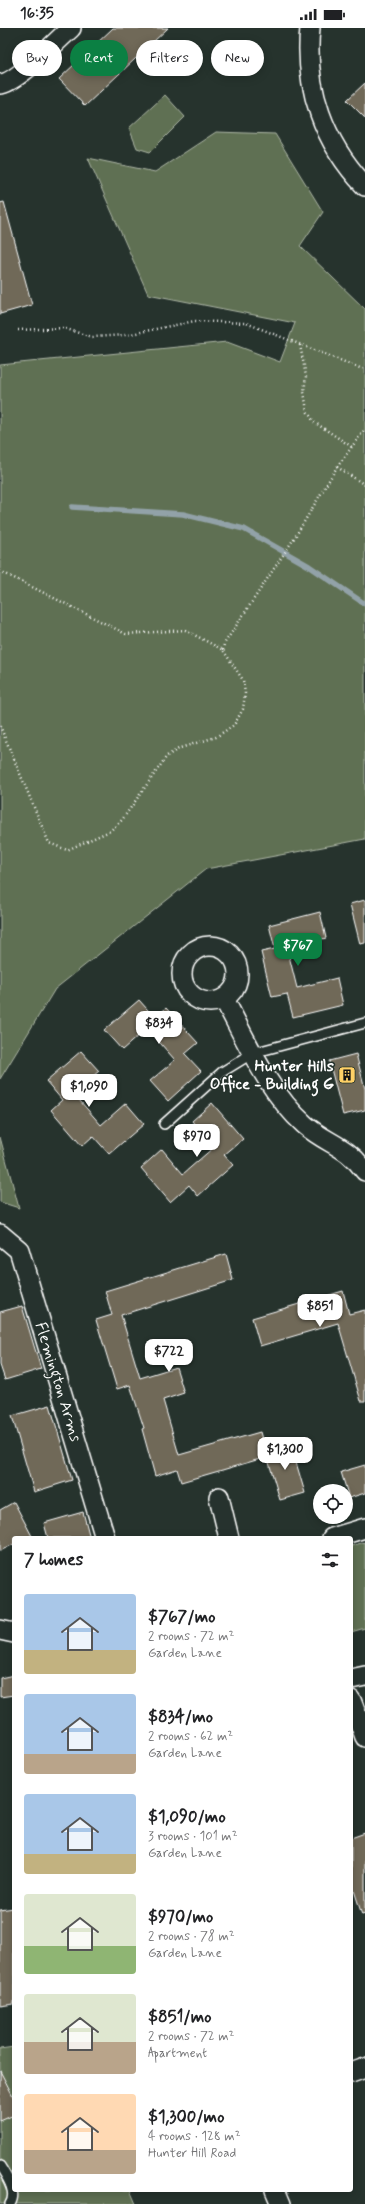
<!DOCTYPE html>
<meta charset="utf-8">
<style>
:root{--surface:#fff;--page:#f2f2f2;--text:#202124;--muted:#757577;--accent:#0b8043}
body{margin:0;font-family:Mynerve,sans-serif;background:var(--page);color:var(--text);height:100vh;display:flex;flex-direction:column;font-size:15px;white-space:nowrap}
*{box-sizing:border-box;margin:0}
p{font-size:13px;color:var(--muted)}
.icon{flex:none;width:22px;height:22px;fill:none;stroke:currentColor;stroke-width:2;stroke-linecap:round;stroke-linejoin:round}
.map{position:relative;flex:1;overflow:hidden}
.details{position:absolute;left:12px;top:1508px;width:341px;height:656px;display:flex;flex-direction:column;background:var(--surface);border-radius:4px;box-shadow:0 2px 10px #0003}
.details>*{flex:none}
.hud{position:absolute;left:12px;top:12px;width:341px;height:36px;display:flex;gap:8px}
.buttons{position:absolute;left:313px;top:1456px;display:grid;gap:8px}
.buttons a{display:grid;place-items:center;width:40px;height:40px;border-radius:50%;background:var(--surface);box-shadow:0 2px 10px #0003;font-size:20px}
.price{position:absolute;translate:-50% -34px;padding:0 9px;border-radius:8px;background:#fff;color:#222;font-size:13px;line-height:26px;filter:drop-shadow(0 1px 2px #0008)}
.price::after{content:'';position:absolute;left:50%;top:24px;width:12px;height:9px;margin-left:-6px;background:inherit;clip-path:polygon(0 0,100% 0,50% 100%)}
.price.active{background:var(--accent);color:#fff}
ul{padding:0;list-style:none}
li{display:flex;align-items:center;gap:12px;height:100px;padding:0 12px}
li span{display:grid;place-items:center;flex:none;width:112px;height:80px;border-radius:4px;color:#555}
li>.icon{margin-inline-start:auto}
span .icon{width:48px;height:48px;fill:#fffc;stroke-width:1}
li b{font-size:17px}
h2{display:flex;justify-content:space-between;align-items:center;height:48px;padding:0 12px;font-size:17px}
.chip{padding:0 14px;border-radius:18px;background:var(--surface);box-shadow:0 2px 10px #0003;font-size:14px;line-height:36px}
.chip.active{background:var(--accent);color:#fff}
.status{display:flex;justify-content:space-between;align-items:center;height:28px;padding:0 20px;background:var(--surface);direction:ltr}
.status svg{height:11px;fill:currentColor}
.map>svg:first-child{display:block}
</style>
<div class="status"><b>16:35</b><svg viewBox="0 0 49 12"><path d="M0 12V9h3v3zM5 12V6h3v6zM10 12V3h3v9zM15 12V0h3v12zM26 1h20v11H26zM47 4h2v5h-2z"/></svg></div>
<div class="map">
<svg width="365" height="2176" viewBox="0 0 365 2176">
<rect width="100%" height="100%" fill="#26332d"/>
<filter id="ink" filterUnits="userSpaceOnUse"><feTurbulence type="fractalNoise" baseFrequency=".025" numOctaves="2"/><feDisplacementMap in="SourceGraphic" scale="8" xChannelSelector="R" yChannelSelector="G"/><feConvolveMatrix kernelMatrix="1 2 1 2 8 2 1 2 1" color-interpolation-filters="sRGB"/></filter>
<g filter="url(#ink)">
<g fill="#5f7052" stroke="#afb8a8">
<path d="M165,67L185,89L150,124L137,120L129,100Z"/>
<path d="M216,104L275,106L323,184L300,218L365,281V811L206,841L55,961L0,1051V337L227,314L280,334L295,295L148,266L88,130L155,144Z"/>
<path d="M0,1109L19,1180L0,1174Z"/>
<path d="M365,1514V1600L351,1604V1518Z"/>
<path d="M14,2019V2162H130L136,2176H0V2021Z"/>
</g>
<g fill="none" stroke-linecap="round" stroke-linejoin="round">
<path stroke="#92a2a8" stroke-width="5.5" d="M72,479L183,486L244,501L309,538L365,576"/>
</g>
<g fill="#706958" stroke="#fff">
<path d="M113,0H168L85,78L59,51Z"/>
<path d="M365,55V90L347,72Z"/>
<path d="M4,174L32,277L0,286V175Z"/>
<path d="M365,872V915L360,916L350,876Z"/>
<path d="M320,884L326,910L287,920L297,960L337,950L343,977L293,989L287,966L272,969L261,924L275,921L269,897Z"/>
<path d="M139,972L155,990L166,980L198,1015L185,1026L201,1043L168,1073L150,1053L175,1032L147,1000L122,1022L104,1002Z"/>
<path d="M81,1023L99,1043L73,1065L101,1097L126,1075L144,1096L109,1126L93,1108L82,1118L51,1082L62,1072L46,1053Z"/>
<path d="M356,1026L365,1061V1082L343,1087L329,1033Z"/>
<path d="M212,1075L243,1111L224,1127L233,1137L198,1168L189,1157L170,1174L141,1140L162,1121L183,1146L214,1119L192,1093Z"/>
<path d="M226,1226L233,1252L121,1287L140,1350L176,1339L184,1365L163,1372L179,1427L260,1404L267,1429L181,1454L177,1441L155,1448L142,1401L144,1400L130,1357L117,1361L96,1292L112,1287L105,1263Z"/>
<path d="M343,1263L349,1286L365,1282V1373H361L338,1295L260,1318L252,1290Z"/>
<path d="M22,1278L41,1341L5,1352L0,1337V1284Z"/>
<path d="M50,1377L72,1452L34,1464L12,1388Z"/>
<path d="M290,1414L305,1465L280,1472L265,1421Z"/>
<path d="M365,1437V1465L349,1470L341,1444Z"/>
<path d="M14,1474L33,1510H14V1516L0,1523V1482Z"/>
<path d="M83,1484L90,1510H48L44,1495Z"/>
<path d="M14,1647V1667L0,1669V1650Z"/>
<path d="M365,1805V1886L362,1887L351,1853V1810Z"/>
<path d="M14,1880V1976L0,1978V1882Z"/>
<path d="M0,2043L14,2070V2087L0,2093Z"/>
</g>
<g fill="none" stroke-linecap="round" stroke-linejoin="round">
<defs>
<g id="lane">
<path d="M164,1096L222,1044L253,1025L365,995"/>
<path d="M0,2138C6,2148 18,2164 10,2176"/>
</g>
<g id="street">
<path d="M310,0C304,60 324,115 365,158"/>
<path d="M0,56C15,56 58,12 71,0"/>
<circle cx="210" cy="946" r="28"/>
<path d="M224,971C247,1014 268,1064 305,1097C327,1116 346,1117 365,1143"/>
<path d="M0,1206L19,1222L105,1510"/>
<path d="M219,1469L229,1510"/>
<path d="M332,1510L365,1500"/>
<path d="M0,1602L14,1605"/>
<path d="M351,1651L365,1648"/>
<path d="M351,1672L365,1709"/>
<path d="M351,2045L365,2040"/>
<path d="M275,2162L281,2176"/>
</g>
</defs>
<use href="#lane" stroke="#fff" stroke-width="12"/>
<use href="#street" stroke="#fff" stroke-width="22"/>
<g stroke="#fff" stroke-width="2.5" stroke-dasharray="1 3" stroke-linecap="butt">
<path d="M18,302L63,300L92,309L126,307L195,293L246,295L365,342"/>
<path d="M300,317L306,348L304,364L307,383L314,394L352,419"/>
<path d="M337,439L365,457"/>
<path d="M0,543L126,606L185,602L223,622L243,652L245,665L243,681L234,697L216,709L180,720L167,728L122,792L110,803L67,822L49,815L0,698"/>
<path d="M223,622L224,616L295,509L337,439L365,401"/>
</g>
<use href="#lane" stroke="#26332d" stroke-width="9"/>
<use href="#street" stroke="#26332d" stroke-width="19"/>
</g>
</g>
<defs>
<symbol id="building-square" viewBox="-11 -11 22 22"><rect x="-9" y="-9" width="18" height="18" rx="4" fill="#ffd166" stroke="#26332d"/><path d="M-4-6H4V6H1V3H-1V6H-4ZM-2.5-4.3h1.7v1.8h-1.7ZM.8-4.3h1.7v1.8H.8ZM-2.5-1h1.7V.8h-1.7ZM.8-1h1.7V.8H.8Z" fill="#111"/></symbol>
</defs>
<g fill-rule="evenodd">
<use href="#building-square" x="337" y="1037" width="20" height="20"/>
</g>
<g text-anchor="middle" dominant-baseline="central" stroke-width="3" stroke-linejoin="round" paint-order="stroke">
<g font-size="16" font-weight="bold" fill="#fff" stroke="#26332d" text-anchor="end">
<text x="334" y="1038">Hunter Hills<tspan x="334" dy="18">Office - Building G</tspan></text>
</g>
<g font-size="16" fill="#fff" stroke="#26332d">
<text transform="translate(58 1354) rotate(73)">Flemington Arms</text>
</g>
</g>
</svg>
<div class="buttons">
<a><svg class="icon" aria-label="locate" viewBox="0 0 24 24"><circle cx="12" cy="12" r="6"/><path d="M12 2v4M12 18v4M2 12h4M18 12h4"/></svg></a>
</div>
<b class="price active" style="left:298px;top:939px">$767</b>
<b class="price" style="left:159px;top:1017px">$834</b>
<b class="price" style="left:89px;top:1080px">$1,090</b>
<b class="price" style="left:197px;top:1130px">$970</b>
<b class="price" style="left:320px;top:1300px">$851</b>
<b class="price" style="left:169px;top:1345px">$722</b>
<b class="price" style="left:285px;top:1443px">$1,300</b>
<div class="hud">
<a class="chip">Buy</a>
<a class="chip active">Rent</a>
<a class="chip">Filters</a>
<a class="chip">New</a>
</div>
<section class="details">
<h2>7 homes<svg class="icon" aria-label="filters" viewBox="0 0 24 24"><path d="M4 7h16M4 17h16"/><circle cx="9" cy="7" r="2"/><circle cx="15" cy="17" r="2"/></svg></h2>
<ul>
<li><span style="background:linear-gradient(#a9c7e8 70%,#c2b280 0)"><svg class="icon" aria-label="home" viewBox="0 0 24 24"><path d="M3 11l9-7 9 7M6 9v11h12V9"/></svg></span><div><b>$767/mo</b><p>2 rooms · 72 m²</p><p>Garden Lane</p></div></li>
<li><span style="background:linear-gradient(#a9c7e8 75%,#b9a48a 0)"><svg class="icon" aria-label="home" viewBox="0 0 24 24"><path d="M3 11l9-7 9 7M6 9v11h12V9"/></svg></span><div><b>$834/mo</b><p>2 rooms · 62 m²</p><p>Garden Lane</p></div></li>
<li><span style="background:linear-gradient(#a9c7e8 75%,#c2b280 0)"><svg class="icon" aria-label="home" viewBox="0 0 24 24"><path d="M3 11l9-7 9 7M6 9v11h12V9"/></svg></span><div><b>$1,090/mo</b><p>3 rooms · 101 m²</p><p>Garden Lane</p></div></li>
<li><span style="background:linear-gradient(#dfe7d0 65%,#8fb573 0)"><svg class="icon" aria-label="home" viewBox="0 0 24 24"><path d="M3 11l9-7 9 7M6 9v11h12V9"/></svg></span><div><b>$970/mo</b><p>2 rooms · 78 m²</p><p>Garden Lane</p></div></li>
<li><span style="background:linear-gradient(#dfe7d0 60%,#b9a48a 0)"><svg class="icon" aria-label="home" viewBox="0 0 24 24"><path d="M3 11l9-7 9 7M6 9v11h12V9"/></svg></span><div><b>$851/mo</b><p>2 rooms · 72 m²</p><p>Apartment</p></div></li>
<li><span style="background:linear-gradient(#ffd9b3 70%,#b9a48a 0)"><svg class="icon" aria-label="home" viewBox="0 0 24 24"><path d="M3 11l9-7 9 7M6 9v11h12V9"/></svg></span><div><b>$1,300/mo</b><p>4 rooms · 128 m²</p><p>Hunter Hill Road</p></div></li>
</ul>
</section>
</div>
